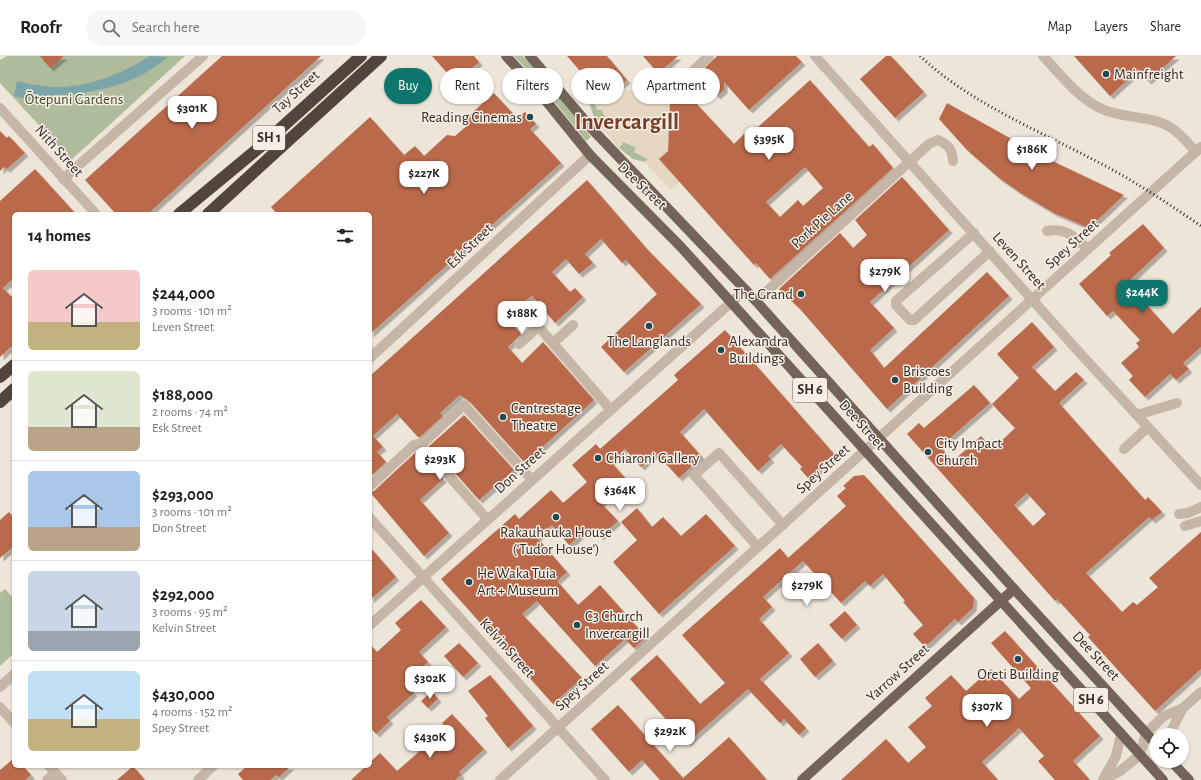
<!DOCTYPE html>
<meta charset="utf-8">
<style>
:root{--surface:#fff;--page:#f6f6f6;--text:#202124;--muted:#757577;--line:#e0e0e0;--accent:#0f766e}
body{margin:0;font-family:"Alegreya Sans",sans-serif;background:var(--page);color:var(--text);height:100vh;display:flex;flex-direction:column;font-size:15px;white-space:nowrap}
*{box-sizing:border-box;margin:0}
p{font-size:13px;color:var(--muted)}
.icon{flex:none;width:22px;height:22px;fill:none;stroke:currentColor;stroke-width:2;stroke-linecap:round;stroke-linejoin:round}
.map{position:relative;flex:1;overflow:hidden}
.panel{position:absolute;left:12px;top:156px;width:360px;height:556px;display:flex;flex-direction:column;background:var(--surface);border-radius:6px;box-shadow:0 1px 3px #0004}
.panel>*{flex:none}
.hud{position:absolute;left:384px;top:12px;width:380px;height:36px;display:flex;gap:8px}
.controls{position:absolute;left:1149px;top:672px;display:grid;gap:8px}
.controls a{display:grid;place-items:center;width:40px;height:40px;border-radius:50%;background:var(--surface);box-shadow:0 1px 3px #0004;font-size:20px}
.price{position:absolute;translate:-50% -34px;padding:0 9px;border-radius:8px;background:#fff;color:#222;font-size:13px;line-height:26px;filter:drop-shadow(0 1px 2px #0008)}
.price::after{content:'';position:absolute;left:50%;top:24px;width:12px;height:9px;margin-left:-6px;background:inherit;clip-path:polygon(0 0,100% 0,50% 100%)}
.price.current{background:var(--accent);color:#fff}
ul{padding:0;list-style:none}
li{display:flex;align-items:center;gap:12px;height:100px;padding:0 16px}
li+li{border-top:1px solid var(--line)}
li span{display:grid;place-items:center;flex:none;width:112px;height:80px;border-radius:6px;color:#555}
li>.icon{margin-inline-start:auto}
span .icon{width:48px;height:48px;fill:#fffc;stroke-width:1}
li b{font-size:17px}
h2{display:flex;justify-content:space-between;align-items:center;height:48px;padding:0 16px;font-size:17px}
.pill{padding:0 14px;border-radius:18px;background:var(--surface);box-shadow:0 1px 3px #0004;font-size:14px;line-height:36px}
.pill.current{background:var(--accent);color:#fff}
header{display:flex;align-items:center;gap:24px;box-sizing:border-box;height:56px;padding:0 20px;background:var(--surface);border-bottom:1px solid var(--line)}
header strong{font-size:19px}
nav{display:flex;gap:22px;margin-inline-start:auto;font-size:14px}
.search{width:280px;height:36px;background:var(--page);display:flex;align-items:center;gap:10px;box-sizing:border-box;padding:0 14px;border-radius:22px;color:var(--muted);font-size:15px}
.map>svg:first-child{display:block}
</style>
<header>
<strong>Roofr</strong>
<div class="search"><svg class="icon" aria-label="search" viewBox="0 0 24 24"><circle cx="10" cy="10" r="6"/><path d="M15 15l6 6"/></svg>Search here</div>
<nav><a>Map</a><a>Layers</a><a>Share</a></nav>
</header>
<div class="map">
<svg width="1201" height="724" viewBox="0 0 1201 724">
<defs>
<filter id="shadow"><feDropShadow dx="3.5" dy="3.5" stdDeviation="0" flood-color="#0004"/></filter>
</defs>
<rect width="100%" height="100%" fill="#eee5d9"/>
<g fill="#afbc9b">
<path d="M7,0H185L71,104L0,27V4Z"/>
<path d="M514,0H523L565,48L591,81L586,85L537,24Z"/>
<path d="M591,34L594,48L602,54L607,66L599,70L595,64L585,35Z"/>
<path d="M623,86L636,91L635,96L648,103L645,106L633,103L619,92Z"/>
<path d="M5,533L14,543V597L0,610V537Z"/>
</g>
<path fill="#e5d7c2" d="M591,34H659L670,45L668,95L680,126L670,134L645,106L648,103L634,96L636,91L623,86L619,92L599,70L607,66L602,54H597Z"/>
<path fill="#7ba5a8" d="M150,0L168,1C131,32 90,38 45,40L42,43L40,41L25,43L14,40L17,25C26,27 35,29 44,30C81,35 120,19 150,0Z"/>
<g fill="#ba6b4c" fill-rule="evenodd" filter="url(#shadow)">
<path d="M40,0H64L50,12Z"/>
<path d="M222,0H321L148,158H116L85,124Z"/>
<path d="M432,0H474L479,6L462,22L455,14L449,19Z"/>
<path d="M567,0H607L627,24L618,32H595Z"/>
<path d="M643,0H678L660,16H657Z"/>
<path d="M717,0H796L802,6L749,54L724,26V34L717,40L708,30L693,44L734,88L744,78L747,81L810,24L869,91L873,88L893,112L770,223L756,207L754,209L659,103L668,95L670,45ZM805,111L823,132L803,150L798,144L780,161L766,146Z"/>
<path d="M886,0H891L924,36L895,62L860,23Z"/>
<path d="M1074,0H1176L1148,25L1138,14L1110,40Z"/>
<path d="M494,37L517,62L525,56L536,68L530,73L561,107L370,278V158H277L271,151L370,61L404,99L415,90L424,100L447,79L455,80L470,67L466,62Z"/>
<path d="M947,47L1042,100L1124,139L1089,172L1054,157L1022,138L999,122L967,94L939,63Z"/>
<path d="M0,75L7,82L9,80L25,97L7,113L4,111L0,115Z"/>
<path d="M35,113L76,158H14V222L3,232L14,243V288L0,301V145Z"/>
<path d="M902,121L949,174L870,246L894,272L870,294L884,312L987,216L1009,240L887,353L800,253L779,233L840,177L853,192L867,179L855,164Z"/>
<path d="M587,124L647,193L701,248L624,316L601,291L657,238L626,204L622,207L601,183L585,198L593,207L579,218L566,203L552,216L570,236L575,232L583,241L555,267L532,240L519,249L507,263L521,278L508,291L522,307L543,286L594,344L525,407L469,345L460,339L440,357L443,360L420,381H418L397,358L373,380L383,391L377,396L386,406L370,421V320Z"/>
<path d="M1143,168L1164,192L1127,227L1173,278L1201,251V291L1183,307L1189,313L1176,324L1170,318L1145,341L1129,324L1133,320L1121,307L1139,291L1136,287L1140,284L1113,255L1107,260L1079,228L1111,199L1109,197Z"/>
<path d="M1032,266L1054,291L1032,311L1055,335L1076,316L1084,324L1059,347L1145,444L1148,441L1162,456L1152,464L1149,461L1086,517L1122,556L1133,546L1137,549L1158,531L1149,522L1201,476V613L1155,655L1088,581L1090,579L1057,543L1055,545L907,378L919,367L924,372L974,329L990,347L940,391L953,405L981,380L992,392L996,390L1015,372L992,348L1019,322L997,298ZM1027,437L1046,458L1033,470L1014,449Z"/>
<path d="M725,274L835,399L809,423L800,413L802,411L781,388L768,400L771,403L758,415L704,353L680,376L702,401L679,422L656,397L641,411L625,393L611,406L627,424L601,447L618,465L600,481L592,472L589,474L588,473L569,489L552,469L537,482L567,516L557,525L578,549L600,529L646,581L634,592L625,583L595,610L537,545L522,558L582,622L553,648L441,523L515,458L519,463L551,434L563,447L587,426L572,409L596,388L600,393L678,324L674,319Z"/>
<path d="M464,359L514,414L479,444L440,400L434,398L430,399L429,405L430,408L443,423L420,444L449,477L424,500L370,436L374,435L417,395L427,392Z"/>
<path d="M864,419L974,542L973,552L958,566L955,563L925,591L913,578L923,569L903,546L905,545L883,518L870,530L865,525L841,547L803,505L763,541L772,551L759,563L789,597L760,623L806,672L799,679L784,663L780,667L748,633L687,687L630,623L657,599L700,648L725,627L682,579L780,492L788,502L846,450L837,440L846,432L843,430L854,420Z"/>
<path d="M637,452L652,471L663,461L681,480L706,458L735,490L659,558L613,506L637,484L621,466Z"/>
<path d="M9,456L14,462V490L0,502V464Z"/>
<path d="M370,491L396,521L370,544Z"/>
<path d="M421,544L446,571L419,596L428,606L404,627L414,637L387,661L390,665L376,678L370,671V588L377,596L401,574L395,567Z"/>
<path d="M845,555L857,569L842,583L829,569Z"/>
<path d="M1005,575L1100,680L1073,705L1090,724H1055L1038,705L1044,700L1019,672L982,706L998,724H841L886,683L908,707L926,691L908,671L932,650L925,642L951,619L966,635L991,613L1019,643L1031,632L991,587Z"/>
<path d="M459,587L478,607L463,621L444,600Z"/>
<path d="M818,587L833,605L815,621L800,603Z"/>
<path d="M490,619L533,670L508,692L485,662L488,660L468,635Z"/>
<path d="M432,635L438,643L428,652L421,645Z"/>
<path d="M618,649L683,722L729,681L767,724H660L642,704L629,716L591,673Z"/>
<path d="M452,658L484,693L459,716L461,719L455,724H351L366,710H370V706L380,697L397,715L431,685L434,688L449,674L442,667Z"/>
<path d="M14,702V710H23L31,719L25,724H0V714Z"/>
<path d="M133,710L145,724H117Z"/>
<path d="M247,710H291L279,721L276,719L270,724H243L238,718Z"/>
</g>
<g fill="none" stroke-linecap="round" stroke-linejoin="round">
<g stroke="#c5b6a7" stroke-width="10">
<path d="M815,0L1078,295L1201,429"/>
<path d="M1043,0C1061,19 1078,42 1102,53C1124,63 1150,59 1170,71C1180,77 1188,87 1196,96"/>
<path d="M666,40L709,0"/>
<path d="M0,52L96,158"/>
<path d="M63,123L203,0"/>
<path d="M1047,175C1066,171 1074,181 1088,193"/>
<path d="M974,177L896,245V249L910,264H914L990,195"/>
<path d="M756,245L929,88L938,84C949,89 952,93 953,105"/>
<path d="M524,254L611,354"/>
<path d="M553,287L573,269"/>
<path d="M519,288L538,271"/>
<path d="M370,302L590,99"/>
<path d="M1137,359L1177,347"/>
<path d="M1124,393L1148,371"/>
<path d="M435,404L487,463"/>
<path d="M370,430L414,389L423,387L464,349L532,424"/>
<path d="M1179,458L1188,457L1201,451"/>
<path d="M370,462L605,724"/>
<path d="M1185,470L1201,465"/>
<path d="M758,491L694,419L719,397L783,469"/>
<path d="M370,569L745,234"/>
<path d="M0,631L14,618"/>
<path d="M0,651L14,667"/>
<path d="M1169,679L1183,652"/>
<path d="M49,710L62,724"/>
<path d="M47,724L55,717"/>
<path d="M198,724L213,710"/>
<path d="M500,724L1201,91"/>
<path d="M1103,724L1120,715L1140,699L1146,677L1164,660L1183,652L1201,636"/>
<path d="M1103,724L1116,700L1121,678"/>
</g>
<g stroke="#736359" stroke-width="10">
<path d="M506,0L538,35L590,99L681,191L1163,724"/>
<path d="M530,0L593,74L756,245L1014,533L1156,688"/>
<path d="M1171,705L1189,724"/>
<path d="M802,724L1014,533"/>
</g>
<g stroke="#52453e" stroke-width="12">
<path d="M179,158L260,91L361,0"/>
<path d="M208,158L381,0"/>
<path d="M0,321L14,309"/>
<path d="M0,346L14,333"/>
</g>
<path stroke="#322b27" stroke-width="3" stroke-dasharray="1 3" stroke-linecap="butt" d="M920,0C969,46 1033,72 1092,103C1130,122 1166,146 1201,170"/>
</g>
<g fill="#204a4f" stroke="#f7efe5" stroke-width="1.5">
<circle cx="1106" cy="18" r="4"/>
<circle cx="530" cy="61" r="4"/>
<circle cx="801" cy="238" r="4"/>
<circle cx="649" cy="270" r="4"/>
<circle cx="721" cy="294" r="4"/>
<circle cx="895" cy="324" r="4"/>
<circle cx="503" cy="361" r="4"/>
<circle cx="928" cy="396" r="4"/>
<circle cx="598" cy="402" r="4"/>
<circle cx="556" cy="461" r="4"/>
<circle cx="469" cy="526" r="4"/>
<circle cx="577" cy="569" r="4"/>
<circle cx="1018" cy="603" r="4"/>
</g>
<g text-anchor="middle" dominant-baseline="central" stroke-width="3" stroke-linejoin="round" paint-order="stroke">
<g fill="#f7efe5" stroke="#6d6660" stroke-width="1">
<rect x="253" y="70" width="32" height="24" rx="3"/>
<rect x="793" y="322" width="34" height="24" rx="3"/>
<rect x="1074" y="632" width="34" height="24" rx="3"/>
</g>
<g font-size="14" font-weight="bold" fill="#322b27">
<text x="269" y="82">SH 1</text>
<text x="810" y="334">SH 6</text>
<text x="1091" y="644">SH 6</text>
</g>
<g font-size="15" fill="#322b27" stroke="#f7efe5" text-anchor="start">
<text x="1114" y="18">Mainfreight</text>
<text x="522" y="61" text-anchor="end">Reading Cinemas</text>
<text x="793" y="238" text-anchor="end">The Grand</text>
<text x="649" y="285" text-anchor="middle">The Langlands</text>
<text x="729" y="285">Alexandra<tspan x="729" dy="17">Buildings</tspan></text>
<text x="903" y="315">Briscoes<tspan x="903" dy="17">Building</tspan></text>
<text x="511" y="352">Centrestage<tspan x="511" dy="17">Theatre</tspan></text>
<text x="936" y="387">City Impact<tspan x="936" dy="17">Church</tspan></text>
<text x="606" y="402">Chiaroni Gallery</text>
<text x="556" y="476" text-anchor="middle">Rakauhauka House<tspan x="556" dy="17">(‘Tudor House’)</tspan></text>
<text x="477" y="517">He Waka Tuia<tspan x="477" dy="17">Art + Museum</tspan></text>
<text x="585" y="560">C3 Church<tspan x="585" dy="17">Invercargill</tspan></text>
<text x="1018" y="618" text-anchor="middle">Oreti Building</text>
</g>
<g font-size="15" fill="#322b27" stroke="#f7efe5">
<text transform="translate(296 36) rotate(-42)">Tay Street</text>
<text transform="translate(59 95) rotate(48)">Nith Street</text>
<text transform="translate(642 130) rotate(44)">Dee Street</text>
<text transform="translate(822 164) rotate(-42)">Pork Pie Lane</text>
<text transform="translate(1072 188) rotate(-42)">Spey Street</text>
<text transform="translate(470 190) rotate(-44)">Esk Street</text>
<text transform="translate(1019 205) rotate(48)">Leven Street</text>
<text transform="translate(862 369) rotate(48)">Dee Street</text>
<text transform="translate(823 413) rotate(-42)">Spey Street</text>
<text transform="translate(520 414) rotate(-42)">Don Street</text>
<text transform="translate(507 592) rotate(48)">Kelvin Street</text>
<text transform="translate(1096 600) rotate(47)">Dee Street</text>
<text transform="translate(898 617) rotate(-42)">Yarrow Street</text>
<text transform="translate(582 630) rotate(-42)">Spey Street</text>
</g>
<g font-size="15" fill="#414e2d" stroke="#f7efe5">
<text x="74" y="43">Ōtepuni Gardens</text>
</g>
<g font-size="23" font-weight="bold" fill="#793e28" stroke="#f7efe5">
<text x="627" y="66">Invercargill</text>
</g>
</g>
</svg>
<div class="controls">
<a><svg class="icon" aria-label="locate" viewBox="0 0 24 24"><circle cx="12" cy="12" r="6"/><path d="M12 2v4M12 18v4M2 12h4M18 12h4"/></svg></a>
</div>
<b class="price" style="left:192px;top:74px">$301K</b>
<b class="price" style="left:769px;top:105px">$395K</b>
<b class="price" style="left:1032px;top:115px">$186K</b>
<b class="price" style="left:424px;top:139px">$227K</b>
<b class="price" style="left:885px;top:237px">$279K</b>
<b class="price current" style="left:1142px;top:258px">$244K</b>
<b class="price" style="left:522px;top:279px">$188K</b>
<b class="price" style="left:440px;top:425px">$293K</b>
<b class="price" style="left:620px;top:456px">$364K</b>
<b class="price" style="left:807px;top:551px">$279K</b>
<b class="price" style="left:430px;top:644px">$302K</b>
<b class="price" style="left:987px;top:672px">$307K</b>
<b class="price" style="left:670px;top:697px">$292K</b>
<b class="price" style="left:430px;top:703px">$430K</b>
<div class="hud">
<a class="pill current">Buy</a>
<a class="pill">Rent</a>
<a class="pill">Filters</a>
<a class="pill">New</a>
<a class="pill">Apartment</a>
</div>
<section class="panel">
<h2>14 homes<svg class="icon" aria-label="filters" viewBox="0 0 24 24"><path d="M4 7h16M4 17h16"/><circle cx="9" cy="7" r="2"/><circle cx="15" cy="17" r="2"/></svg></h2>
<ul>
<li><span style="background:linear-gradient(#f6c9c9 65%,#c2b280 0)"><svg class="icon" aria-label="home" viewBox="0 0 24 24"><path d="M3 11l9-7 9 7M6 9v11h12V9"/></svg></span><div><b>$244,000</b><p>3 rooms · 101 m²</p><p>Leven Street</p></div></li>
<li><span style="background:linear-gradient(#dfe7d0 70%,#b9a48a 0)"><svg class="icon" aria-label="home" viewBox="0 0 24 24"><path d="M3 11l9-7 9 7M6 9v11h12V9"/></svg></span><div><b>$188,000</b><p>2 rooms · 74 m²</p><p>Esk Street</p></div></li>
<li><span style="background:linear-gradient(#a9c7e8 70%,#b9a48a 0)"><svg class="icon" aria-label="home" viewBox="0 0 24 24"><path d="M3 11l9-7 9 7M6 9v11h12V9"/></svg></span><div><b>$293,000</b><p>3 rooms · 101 m²</p><p>Don Street</p></div></li>
<li><span style="background:linear-gradient(#c9d6e8 75%,#9aa5b1 0)"><svg class="icon" aria-label="home" viewBox="0 0 24 24"><path d="M3 11l9-7 9 7M6 9v11h12V9"/></svg></span><div><b>$292,000</b><p>3 rooms · 95 m²</p><p>Kelvin Street</p></div></li>
<li><span style="background:linear-gradient(#bfe0f5 60%,#c2b280 0)"><svg class="icon" aria-label="home" viewBox="0 0 24 24"><path d="M3 11l9-7 9 7M6 9v11h12V9"/></svg></span><div><b>$430,000</b><p>4 rooms · 152 m²</p><p>Spey Street</p></div></li>
</ul>
</section>
</div>
